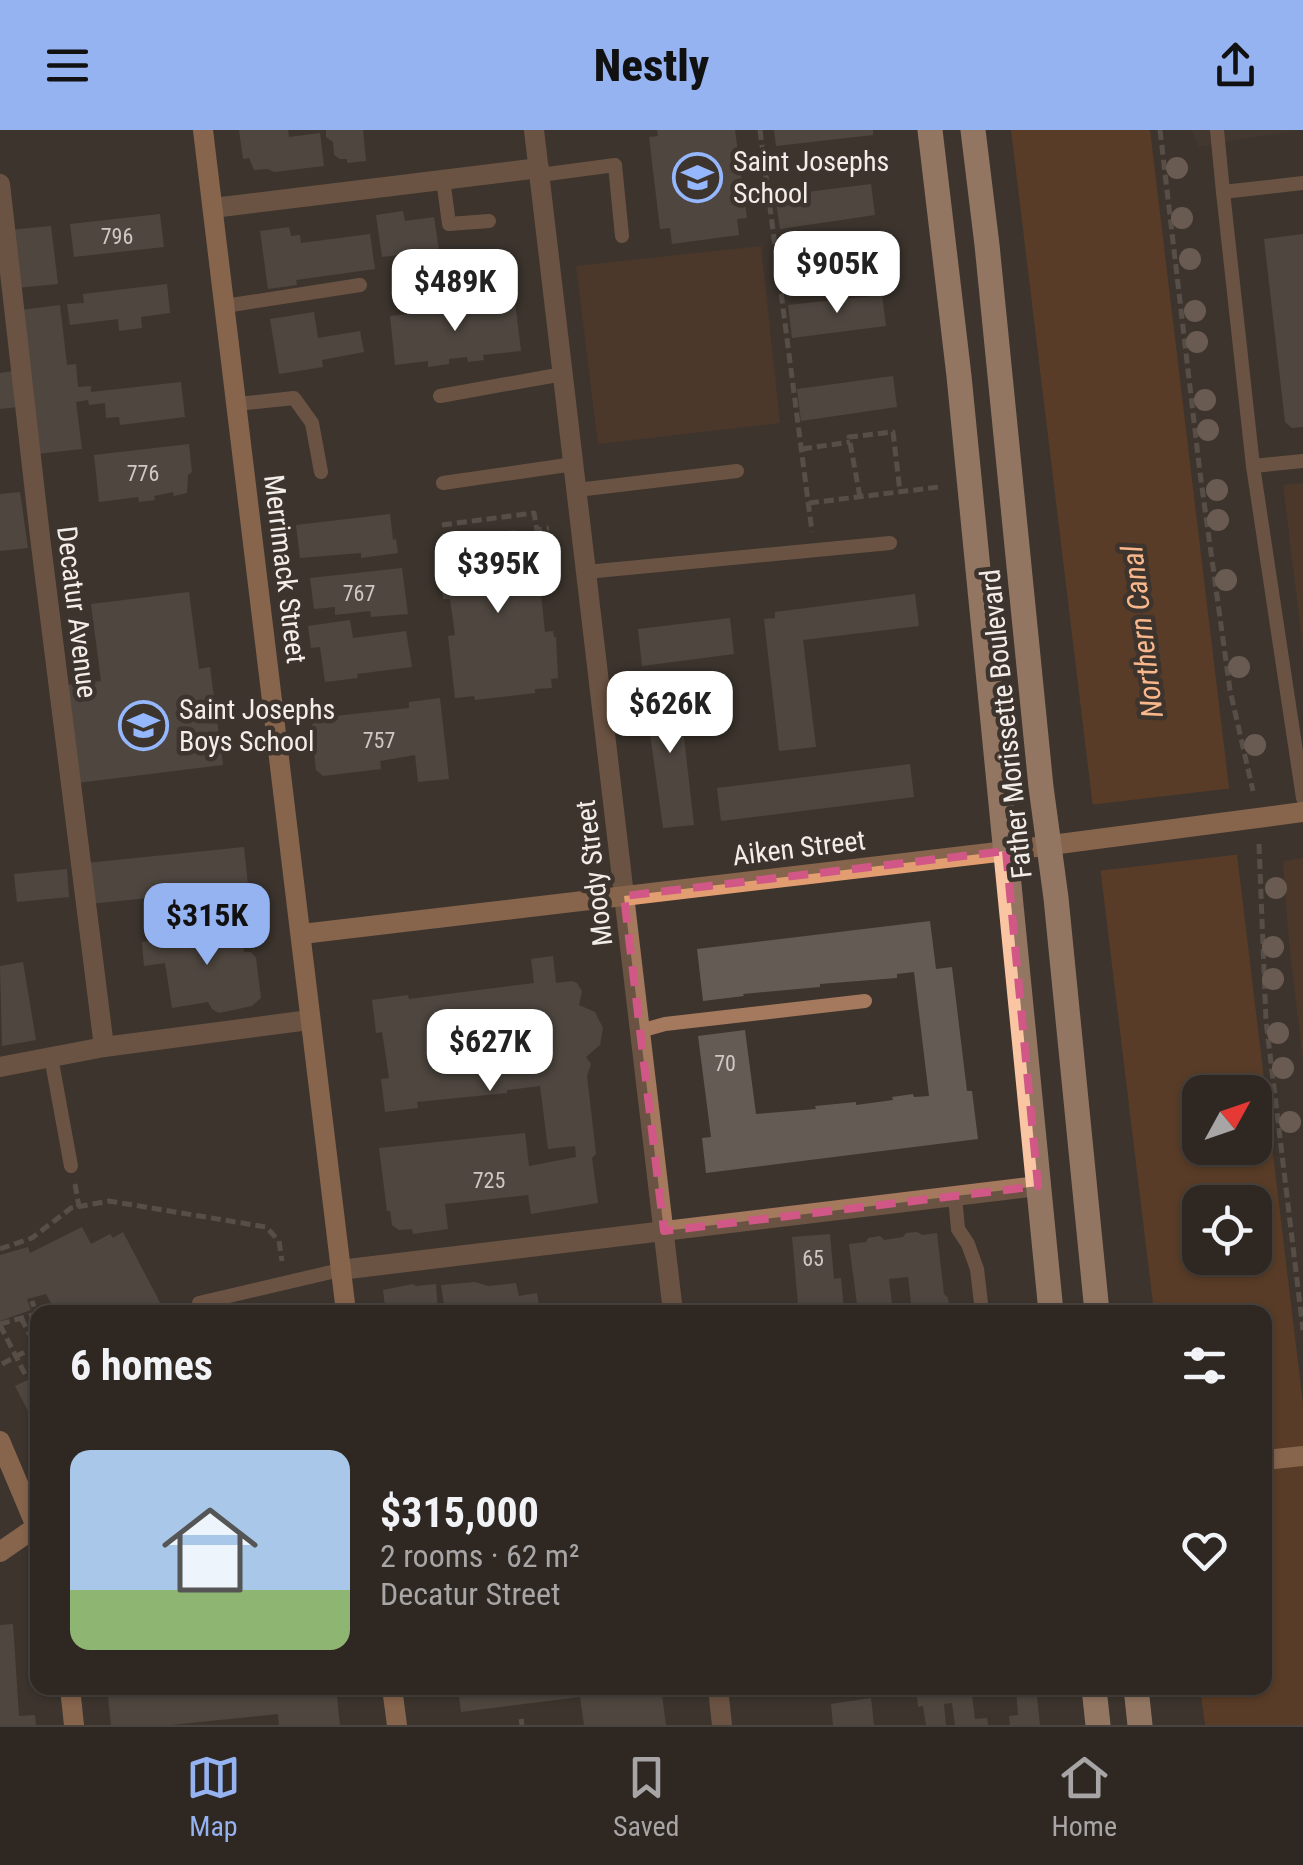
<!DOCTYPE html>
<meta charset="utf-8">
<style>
:root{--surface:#2e2722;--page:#362f2a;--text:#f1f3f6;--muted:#a7a5a5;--line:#494440;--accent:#95b2f1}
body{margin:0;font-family:"Roboto Condensed",sans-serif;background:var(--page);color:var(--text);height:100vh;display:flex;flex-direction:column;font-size:38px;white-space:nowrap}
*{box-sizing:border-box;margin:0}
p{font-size:32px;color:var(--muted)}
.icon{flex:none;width:55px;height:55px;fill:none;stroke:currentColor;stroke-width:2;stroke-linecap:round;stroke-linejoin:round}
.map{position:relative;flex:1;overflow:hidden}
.sheet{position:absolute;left:30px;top:1175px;width:1242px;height:390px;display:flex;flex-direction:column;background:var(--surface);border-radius:20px;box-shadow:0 2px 8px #0004,0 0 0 2px var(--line)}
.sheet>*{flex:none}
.needle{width:65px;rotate:50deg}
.tools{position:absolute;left:1182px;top:945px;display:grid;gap:20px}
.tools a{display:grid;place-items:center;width:90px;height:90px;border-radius:20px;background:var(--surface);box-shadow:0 2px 8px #0004,0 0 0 2px var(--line);font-size:50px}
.price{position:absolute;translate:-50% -85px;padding:0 22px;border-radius:20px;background:#fff;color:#222;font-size:32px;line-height:65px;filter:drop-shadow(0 2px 5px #0008)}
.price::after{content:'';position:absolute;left:50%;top:60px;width:30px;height:22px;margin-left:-15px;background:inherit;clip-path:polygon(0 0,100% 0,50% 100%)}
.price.on{background:var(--accent);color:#111}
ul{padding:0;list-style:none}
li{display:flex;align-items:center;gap:30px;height:250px;padding:0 40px}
li span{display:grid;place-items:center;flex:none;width:280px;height:200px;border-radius:20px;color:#555}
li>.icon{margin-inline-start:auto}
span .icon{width:120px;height:120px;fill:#fffc;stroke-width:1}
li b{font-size:42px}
h2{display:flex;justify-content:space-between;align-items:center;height:120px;padding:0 40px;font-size:42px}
header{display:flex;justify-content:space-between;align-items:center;height:130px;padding:0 40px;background:var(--accent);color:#111;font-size:45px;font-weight:800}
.tabs{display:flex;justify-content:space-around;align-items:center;height:140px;border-top:2px solid var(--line);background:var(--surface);font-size:28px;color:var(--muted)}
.tabs a{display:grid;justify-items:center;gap:5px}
.tabs .on{color:var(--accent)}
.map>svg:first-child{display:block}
</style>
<header><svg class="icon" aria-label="menu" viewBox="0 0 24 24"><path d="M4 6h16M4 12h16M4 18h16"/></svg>Nestly<svg class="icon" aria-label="share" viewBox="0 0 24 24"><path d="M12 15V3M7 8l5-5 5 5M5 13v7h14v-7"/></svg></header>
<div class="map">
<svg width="1303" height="1595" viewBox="0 0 1303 1595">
<rect width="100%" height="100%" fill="#3d342e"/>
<path fill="#4b3c32" d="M1192,0H1297L1198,17Z"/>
<g fill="#5e3c26">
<path d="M761,116L780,293L598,314L576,136Z"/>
<path d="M1303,353V519L1283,355Z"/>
<path d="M1303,728V931L1289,812L1283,731Z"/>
</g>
<path fill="#7a451f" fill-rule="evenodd" d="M1011,0H1150L1303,1274V1595H1205L1200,1558H1265V1182H1154ZM1200,962H1255V1018H1200ZM1200,1072H1255V1128H1200Z"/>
<path fill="#3d342e" d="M1234,658L1242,724L1097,741L1089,675Z"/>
<g fill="#655b55">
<path d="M239,0H288L289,7L320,3L324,36L274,42L268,39L254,40L249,28L243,29Z"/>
<path d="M326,0H363L366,31L347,33V29H340L334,25L333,12L326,7Z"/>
<path d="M657,0H735L747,88L737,89L739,105L672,114L670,98L660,99L649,7L658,6Z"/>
<path d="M774,0H873V5L776,16Z"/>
<path d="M871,54L875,85L780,99L775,66Z"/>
<path d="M403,81L405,91L434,87L439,120L382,127L376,85Z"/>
<path d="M160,84L164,117L74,127L70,94Z"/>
<path d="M51,96L58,154L16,158L9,100Z"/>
<path d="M289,97L291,106L300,105L301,113L370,104L375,139L296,150L297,155L268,159L260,101Z"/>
<path d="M1303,104V297L1292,298L1285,292L1264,109Z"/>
<path d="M167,154L170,183L141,187L142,198L119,201L118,189L70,195L67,174L84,173L83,164Z"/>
<path d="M882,165L886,196L792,208L788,175Z"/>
<path d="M515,172L521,221L483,225L484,230L468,232L467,227L449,229V234L428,237V231L395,235L390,186Z"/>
<path d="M60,175L67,235L76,234L78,257L91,256V262L181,252L185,287L120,295L119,287L106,288L105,273L89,275L88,270L76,272L82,319L37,324L20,180Z"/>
<path d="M314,182L318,208L360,201L364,222L322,230L323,237L279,244L270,189Z"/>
<path d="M14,241L18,277L0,279V243Z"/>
<path d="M893,246L897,277L801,291L797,259Z"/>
<path d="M189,314L192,342L188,345L187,363L174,366L173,362L154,366L155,370L139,372L138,367L99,372L94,325Z"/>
<path d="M20,362L28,418L0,421V364Z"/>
<path d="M390,384L393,410L396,409L398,423L361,428V423L300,428L296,395Z"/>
<path d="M516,400L517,405L532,404L534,415L542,414L551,458H547L548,463L541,464L545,502L553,501L554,507H556L558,548L551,549L552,558L535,559V563L475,570L474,566L455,568L448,506L455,505L450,469H443L437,415L476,411L475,405Z"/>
<path d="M402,438L408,484L371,487L370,481L335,485V477L314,479L310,448Z"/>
<path d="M189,462L199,539L210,537L223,635L77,653L65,555L101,551L91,474Z"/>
<path d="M915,464L919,496L803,510L816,617L779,621L764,489L775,488V482Z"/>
<path d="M730,488L734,524L642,536L638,499Z"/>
<path d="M350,490L353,508L406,501L412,537L357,544L358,548L325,552L320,517L311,518L308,496Z"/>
<path d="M678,555L694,695L663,698L644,560Z"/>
<path d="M440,568L449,649L418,652L415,625L380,631L381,639L323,646L316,640L311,596L316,588L409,578V572Z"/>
<path d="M910,634L914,667L721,691L717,658Z"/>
<path d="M244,717L250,774L179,781L177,765L90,774L86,733Z"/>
<path d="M67,739L69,767L17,772L14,744Z"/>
<path d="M930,791L936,839L952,837L967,961H972L978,1009L706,1043L702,1008L711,1007L698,906L745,900L756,984L816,979L815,976L856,972V975L893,970L892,967L913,964L914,967L929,966L914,842L897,844V848L820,854V857L743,864L744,866L703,871L697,819Z"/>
<path d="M240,793L244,822H251L256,828L261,868L252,876L219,883L212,879L208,872L172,878L165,833L144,836L142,812L175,808L174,801Z"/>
<path d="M553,826L556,853L572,851L577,853L582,861L579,875L595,882L603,898L600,915L586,927L591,934L587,946L596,1024L592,1028L598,1073L531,1084L528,1065L445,1074L448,1099L413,1104L412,1099L399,1100L392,1095L390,1081H387L379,1018L525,1003L529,1036L576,1027L575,1016L548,1019L540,956L507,960V963L417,972L418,978L385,982L381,949L389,948L382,902L376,903L372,870L408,865L409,869L534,853L531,829Z"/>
<path d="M23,832L36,910L2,916L0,836Z"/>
<path d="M82,1097L91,1114L110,1104L113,1108L123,1102L165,1182H56L46,1164L27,1169L31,1180L0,1191V1125L28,1117L30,1123Z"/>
<path d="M917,1102L922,1105L937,1103L944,1164L948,1168L949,1178L947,1182H912L908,1147L889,1149L893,1182H855L857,1174L849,1114L866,1112L868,1108L880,1106L884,1110L903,1107L906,1103Z"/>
<path d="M830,1104L834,1149L841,1148L844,1180L809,1182L808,1173L798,1174L792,1107Z"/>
<path d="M475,1152L488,1156L516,1153L519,1166L537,1163L540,1182H445L441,1155Z"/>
<path d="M413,1154L416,1156L436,1154L438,1182H380L385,1176L383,1160Z"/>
<path d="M38,1245V1300L15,1256Z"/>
<path d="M13,1494L19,1586L35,1585L36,1595H0V1495Z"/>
<path d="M107,1558H336L340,1595H279L278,1584L171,1595H111Z"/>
<path d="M458,1558H661L666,1595H584L580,1567L461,1582Z"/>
<path d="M916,1558H971L975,1589L987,1588L988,1595H955L952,1573L944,1574L946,1595H926L923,1576L918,1577Z"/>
<path d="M1016,1558H1036L1040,1595H1010L1009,1586L1018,1585Z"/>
<path d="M871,1568L874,1595H833L831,1574Z"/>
</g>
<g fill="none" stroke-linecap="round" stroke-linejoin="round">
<g stroke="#756d67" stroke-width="5" stroke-dasharray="10 5" stroke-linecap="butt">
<path d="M760,0L812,402"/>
<path d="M1160,0L1200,343L1230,560L1253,661"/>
<path d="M802,319L850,312"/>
<path d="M860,367L849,307L893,302L900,362"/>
<path d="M809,373L939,357"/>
<path d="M442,395L534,383L537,400L549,398"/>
<path d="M1259,714L1266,891L1303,1200"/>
<path d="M75,1054L79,1077"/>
<path d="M0,1119L32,1108L71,1078L109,1071L266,1097L279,1111L282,1131"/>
<path d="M47,1182L50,1177"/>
<path d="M21,1188L38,1220"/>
<path d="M0,1194L36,1184L32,1171"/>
<path d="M0,1195L26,1246"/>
<path d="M2,1234L38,1215"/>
<path d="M521,1589L522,1595"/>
</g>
<g stroke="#a4795d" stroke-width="14">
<path d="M1217,0L1223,62"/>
<path d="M540,45L615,35L622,106"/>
<path d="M443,49L449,94L489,91"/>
<path d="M1303,53L1223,62L1253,336L1303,668"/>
<path d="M225,176L360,155"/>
<path d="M440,266L563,244"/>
<path d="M237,274L294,268L312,293L321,342"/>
<path d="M1253,336L1303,331"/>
<path d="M443,353L574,334"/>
<path d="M577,360L737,341"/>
<path d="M586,442L890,413"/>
<path d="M640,901L665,894L865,871"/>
<path d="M51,927L71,1036"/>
<path d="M955,1067L958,1099L968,1114L977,1139L982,1182"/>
<path d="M199,1173L340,1140"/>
</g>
<g stroke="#a4795d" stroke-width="20">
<path d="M534,0L673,1182"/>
<path d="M0,54L40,407L104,917"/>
<path d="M213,78L539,38"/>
<path d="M0,937L104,917L309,890"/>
<path d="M340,1140L1038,1056"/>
<path d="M718,1558L722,1595"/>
</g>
<g stroke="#e29e71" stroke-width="20">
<path d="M203,0L346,1182"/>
<path d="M302,804L1006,721L1303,682"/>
<path d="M0,1311L38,1401"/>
<path d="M1265,1330L1303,1326"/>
<path d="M0,1422L36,1397"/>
<path d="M70,1558L74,1595"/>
<path d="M392,1558L397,1595"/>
</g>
<g stroke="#fac5a3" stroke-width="25">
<path d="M930,0L959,246L1051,1182"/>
<path d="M973,0L987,115L1041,657L1056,768L1097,1182"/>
<path d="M1094,1558L1098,1595"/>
<path d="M1136,1558L1140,1595"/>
</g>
</g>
<g fill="#a18a7c">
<circle cx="1177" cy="38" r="11"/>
<circle cx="1182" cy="88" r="11"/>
<circle cx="1190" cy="129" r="11"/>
<circle cx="1195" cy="181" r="11"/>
<circle cx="1197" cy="212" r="11"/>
<circle cx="1205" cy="270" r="11"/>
<circle cx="1208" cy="300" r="11"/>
<circle cx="1217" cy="360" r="11"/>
<circle cx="1218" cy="390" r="11"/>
<circle cx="1226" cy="450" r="11"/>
<circle cx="1239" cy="537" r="11"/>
<circle cx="1255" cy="615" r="11"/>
<circle cx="1276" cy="758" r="11"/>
<circle cx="1273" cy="817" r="11"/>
<circle cx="1273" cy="849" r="11"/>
<circle cx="1278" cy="903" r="11"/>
<circle cx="1283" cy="938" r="11"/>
<circle cx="1290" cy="992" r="11"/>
</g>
<path d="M0 0H1303V1595H0ZM1006,721L1038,1056L664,1101L624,766Z" fill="#3d342e" fill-opacity=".55" fill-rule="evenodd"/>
<path fill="none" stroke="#d15886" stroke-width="8" stroke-dasharray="20 12" stroke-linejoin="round" d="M1006,721L1038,1056L664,1101L624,766Z"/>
<defs>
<symbol id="school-ring" viewBox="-11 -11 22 22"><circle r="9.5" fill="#3d342e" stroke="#94b7fd" stroke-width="1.5"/><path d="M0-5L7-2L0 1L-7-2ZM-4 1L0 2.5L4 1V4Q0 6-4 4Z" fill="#94b7fd"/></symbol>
</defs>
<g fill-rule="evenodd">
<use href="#school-ring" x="670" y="20" width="55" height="55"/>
<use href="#school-ring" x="116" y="568" width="55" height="55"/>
</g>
<g text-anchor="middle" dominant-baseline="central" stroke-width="9" stroke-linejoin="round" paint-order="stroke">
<g font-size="22" fill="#d0c8c4">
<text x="117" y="106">796</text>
<text x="143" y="343">776</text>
<text x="359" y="463">767</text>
<text x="379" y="610">757</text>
<text x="725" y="933">70</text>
<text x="489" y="1050">725</text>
<text x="813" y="1128">65</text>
</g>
<g font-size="28" fill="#f3ede9" stroke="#3d342e" text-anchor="start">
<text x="733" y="31">Saint Josephs<tspan x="733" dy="32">School</tspan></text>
<text x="179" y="579">Saint Josephs<tspan x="179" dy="32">Boys School</tspan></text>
</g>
<g font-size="28" fill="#f3ede9" stroke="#3d342e">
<text transform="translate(285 439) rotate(83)">Merrimack Street</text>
<text transform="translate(77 482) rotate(83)">Decatur Avenue</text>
<text transform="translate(1006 594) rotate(-96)">Father Morissette Boulevard</text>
<text transform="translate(799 718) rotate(-7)">Aiken Street</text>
<text transform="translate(594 743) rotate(-97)">Moody Street</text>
</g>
<g font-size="30" font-style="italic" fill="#f9b78c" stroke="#3d342e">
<text transform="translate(1142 502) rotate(-97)">Northern Canal</text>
</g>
</g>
</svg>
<div class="tools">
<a><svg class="needle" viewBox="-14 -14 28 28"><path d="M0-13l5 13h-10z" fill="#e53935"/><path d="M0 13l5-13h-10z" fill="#a7a5a5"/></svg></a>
<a><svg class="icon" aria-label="locate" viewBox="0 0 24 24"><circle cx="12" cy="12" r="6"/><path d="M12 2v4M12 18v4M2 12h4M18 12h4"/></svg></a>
</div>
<b class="price" style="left:837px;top:186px">$905K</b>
<b class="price" style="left:455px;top:204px">$489K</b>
<b class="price" style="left:498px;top:486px">$395K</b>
<b class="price" style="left:670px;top:626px">$626K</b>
<b class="price on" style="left:207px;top:838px">$315K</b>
<b class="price" style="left:490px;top:964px">$627K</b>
<section class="sheet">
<h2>6 homes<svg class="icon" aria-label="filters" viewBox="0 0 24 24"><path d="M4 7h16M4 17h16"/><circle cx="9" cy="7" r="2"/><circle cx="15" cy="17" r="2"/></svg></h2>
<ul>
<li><span style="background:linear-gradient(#a9c7e8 70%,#8fb573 0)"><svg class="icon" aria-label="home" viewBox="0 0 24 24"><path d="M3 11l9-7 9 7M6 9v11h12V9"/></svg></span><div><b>$315,000</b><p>2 rooms · 62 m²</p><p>Decatur Street</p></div><svg class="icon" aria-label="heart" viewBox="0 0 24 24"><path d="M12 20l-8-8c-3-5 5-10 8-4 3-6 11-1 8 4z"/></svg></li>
</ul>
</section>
</div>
<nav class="tabs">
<a class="on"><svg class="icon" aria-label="map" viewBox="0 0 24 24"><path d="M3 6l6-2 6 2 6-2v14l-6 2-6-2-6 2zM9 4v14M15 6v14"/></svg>Map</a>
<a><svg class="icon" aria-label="saved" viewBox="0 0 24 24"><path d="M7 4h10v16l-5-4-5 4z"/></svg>Saved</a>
<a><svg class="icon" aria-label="home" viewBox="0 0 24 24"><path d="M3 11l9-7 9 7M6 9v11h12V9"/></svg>Home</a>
</nav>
